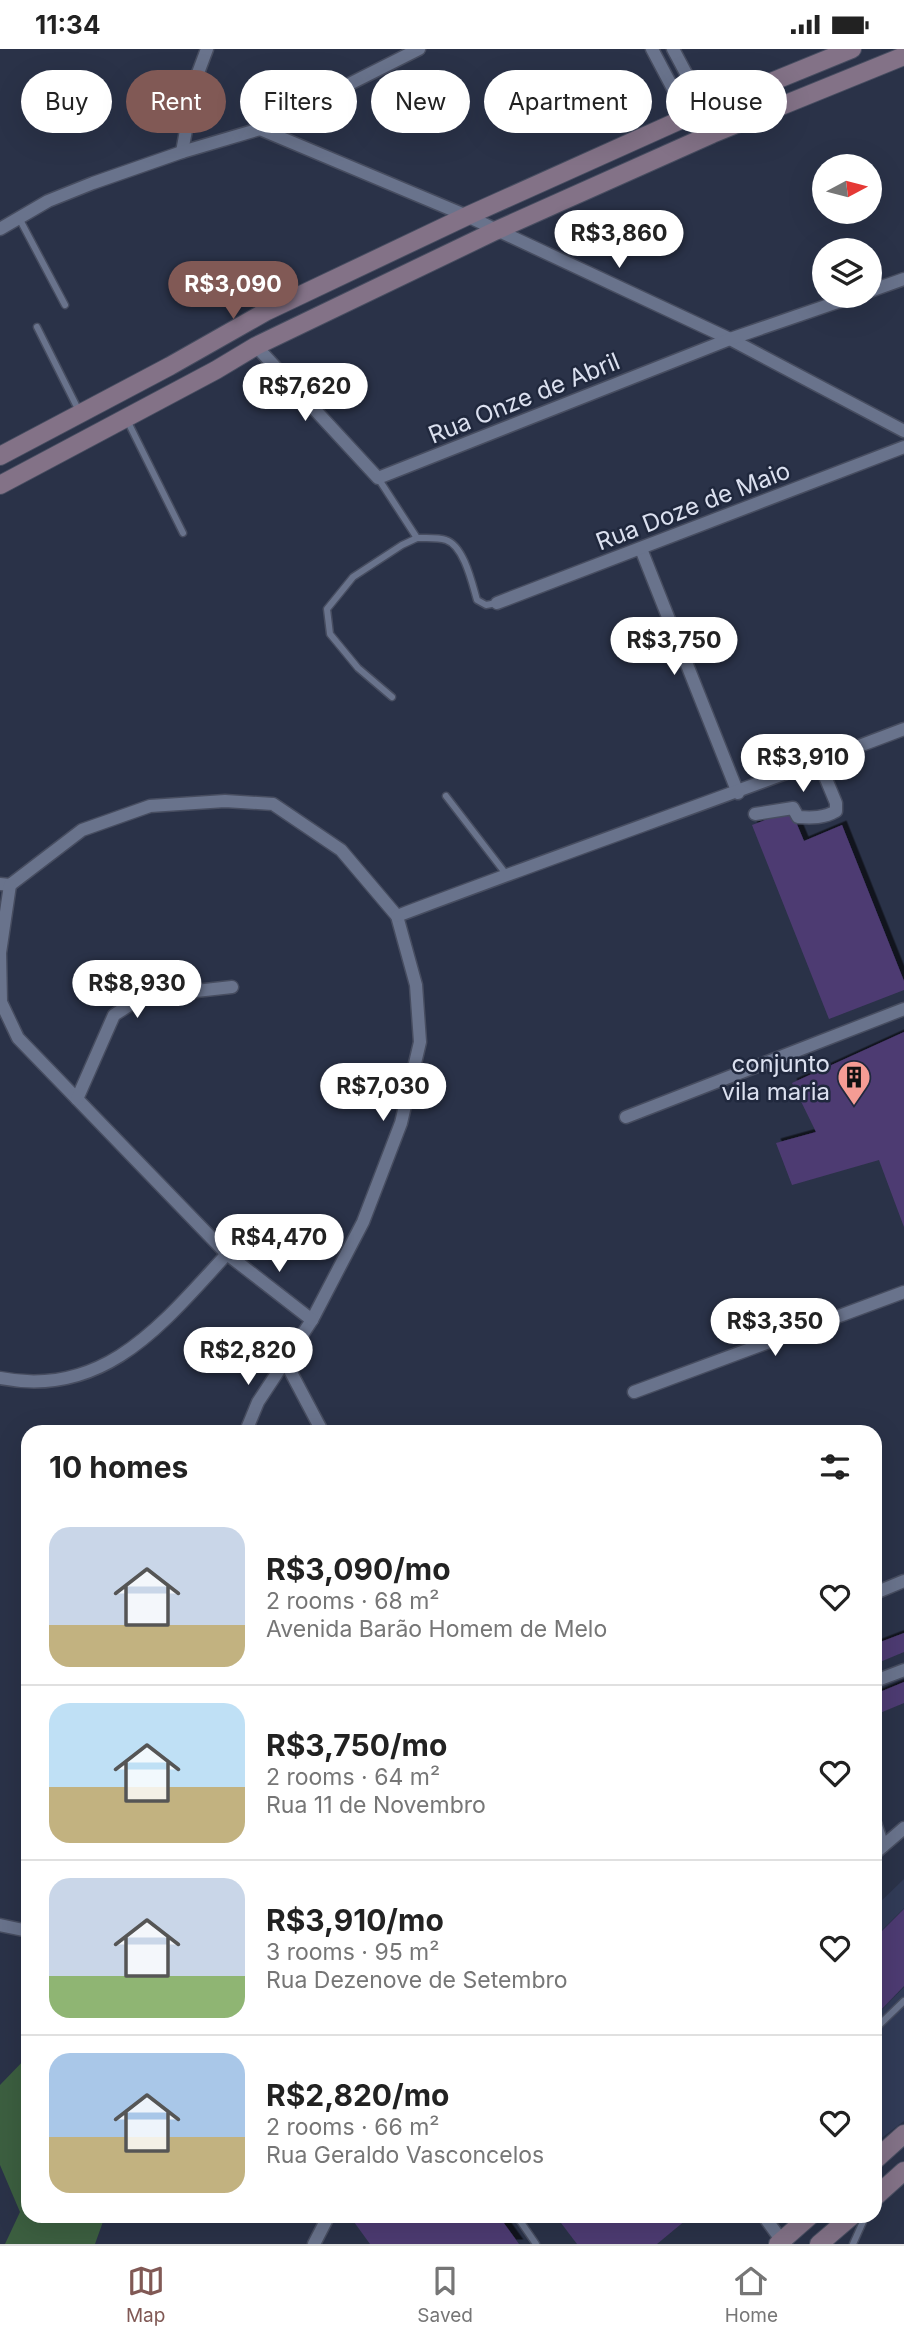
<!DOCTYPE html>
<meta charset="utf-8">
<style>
:root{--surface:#fff;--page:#f2f2f2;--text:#222;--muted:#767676;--line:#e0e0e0;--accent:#815955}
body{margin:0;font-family:Inter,sans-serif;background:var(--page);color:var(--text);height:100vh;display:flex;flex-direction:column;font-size:26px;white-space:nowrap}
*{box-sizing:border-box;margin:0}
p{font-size:23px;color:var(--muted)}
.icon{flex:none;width:38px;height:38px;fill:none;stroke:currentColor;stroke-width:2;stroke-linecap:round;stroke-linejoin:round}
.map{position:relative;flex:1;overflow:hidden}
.side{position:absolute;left:21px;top:1376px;width:861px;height:798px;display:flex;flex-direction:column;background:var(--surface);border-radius:21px;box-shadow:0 7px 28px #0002}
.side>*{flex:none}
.guide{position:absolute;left:21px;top:21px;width:863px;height:63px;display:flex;gap:14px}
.needle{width:46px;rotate:83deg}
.fabs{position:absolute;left:812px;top:105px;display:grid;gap:14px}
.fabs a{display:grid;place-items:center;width:70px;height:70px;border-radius:50%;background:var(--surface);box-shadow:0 7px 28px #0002;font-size:35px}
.price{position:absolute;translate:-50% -60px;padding:0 16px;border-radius:24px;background:#fff;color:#222;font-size:23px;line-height:46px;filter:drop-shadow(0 2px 4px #0008)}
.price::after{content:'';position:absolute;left:50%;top:42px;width:21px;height:16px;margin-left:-10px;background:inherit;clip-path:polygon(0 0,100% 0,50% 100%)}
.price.selected{background:var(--accent);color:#fff}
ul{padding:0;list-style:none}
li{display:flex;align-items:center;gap:21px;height:175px;padding:0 28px}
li+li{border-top:2px solid var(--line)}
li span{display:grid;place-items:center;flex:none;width:196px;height:140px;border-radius:21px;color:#555}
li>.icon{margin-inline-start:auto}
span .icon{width:84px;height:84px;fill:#fffc;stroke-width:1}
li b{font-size:30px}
h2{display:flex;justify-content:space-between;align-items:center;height:84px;padding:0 28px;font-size:30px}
.tag{padding:0 24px;border-radius:32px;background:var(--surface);box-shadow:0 7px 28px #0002;font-size:24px;line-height:63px}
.tag.selected{background:var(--accent);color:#fff}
.status{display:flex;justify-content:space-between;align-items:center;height:49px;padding:0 35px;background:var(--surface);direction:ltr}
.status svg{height:19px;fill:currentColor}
.tabs{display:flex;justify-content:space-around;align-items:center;height:98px;border-top:2px solid var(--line);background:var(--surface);font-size:19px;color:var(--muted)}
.tabs a{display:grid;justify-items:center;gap:4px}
.tabs .selected{color:var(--accent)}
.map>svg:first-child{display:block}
</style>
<div class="status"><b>11:34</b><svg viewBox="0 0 49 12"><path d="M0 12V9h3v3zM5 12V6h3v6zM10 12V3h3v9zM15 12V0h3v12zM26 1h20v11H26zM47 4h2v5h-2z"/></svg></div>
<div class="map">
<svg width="904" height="2195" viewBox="0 0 904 2195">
<defs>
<filter id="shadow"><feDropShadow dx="4.5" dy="-4.5" stdDeviation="0" flood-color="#0009"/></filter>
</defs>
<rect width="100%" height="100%" fill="#2a3248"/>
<path fill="#313b57" d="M904,1830V2072L875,2094V1858Z"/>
<path fill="#3c5f40" d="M28,2007V2166L105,2167L95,2195H5L20,2163L0,2116V2036Z"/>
<g fill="#4e3b72" filter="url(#shadow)">
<path d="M791,761L804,792L842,776L904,932V941L829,970L752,776Z"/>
<path d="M904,983V1178L879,1111L792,1136L776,1094L816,1083L792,1034Z"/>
<path d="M904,1584V1603L875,1615V1595Z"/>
<path d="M904,1633V1654L875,1666V1645Z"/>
<path d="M904,1860V1937L875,1967V1889Z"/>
<path d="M349,2166H498L519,2195H370Z"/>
<path d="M555,2166H692L657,2195H577Z"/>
</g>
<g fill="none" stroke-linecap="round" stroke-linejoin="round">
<defs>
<g id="lane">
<path d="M19,169L65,256"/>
<path d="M37,278L80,364"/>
<path d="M127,371L183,484"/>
<path d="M378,429L417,489L402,496L353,528L327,560L330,585L358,619L392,648"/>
<path d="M417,489C426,489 438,488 446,491C464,497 472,534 477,551L486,556L497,554"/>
<path d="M446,747L506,825"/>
<path d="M875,1980L904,1952"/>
<path d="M516,2166L536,2195"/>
<path d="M853,2195L866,2166"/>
</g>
<g id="street">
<path d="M652,0L688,68"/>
<path d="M673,0L705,60L731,77"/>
<path d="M260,80L467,167L730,290L904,382"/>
<path d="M182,103L195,32L207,0"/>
<path d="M0,180L48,152L93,134L182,103L260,80L419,0"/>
<path d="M870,242L904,230"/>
<path d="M256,297L378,429L730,290L855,247"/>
<path d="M641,500L738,744"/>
<path d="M497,554L904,398"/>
<path d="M755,765L793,759L798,768C812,769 824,769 836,762V754L819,713"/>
<path d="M0,835L10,836L82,781L150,757L225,752L273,755L341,801L397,867L416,936L420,993L401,1074L363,1173L312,1271L258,1353L246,1382"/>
<path d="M10,836L0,904L1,953L18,989L227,1205L312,1271"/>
<path d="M397,867C566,803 736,744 904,680"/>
<path d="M77,1050L114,966L142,948L232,938"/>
<path d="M626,1068L904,960"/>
<path d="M285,1312L322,1382"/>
<path d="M0,1329C105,1350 163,1274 227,1205"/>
<path d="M634,1343L904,1243"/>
<path d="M875,1544L904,1532"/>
<path d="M875,1632L904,1621"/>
<path d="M875,1774L883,1797"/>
<path d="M875,1804L904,1779"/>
<path d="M0,1876L28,1882"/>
<path d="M763,2166L782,2192L786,2195"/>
<path d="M314,2195L329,2166"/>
</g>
<g id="secondary">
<path d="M0,407L170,317L267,262L467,167L705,60L852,0"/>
<path d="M0,436L216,321L256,297L495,182L712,85L904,7"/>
<path d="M875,2111L904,2085"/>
<path d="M875,2148L904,2122"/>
<path d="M778,2195L811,2166"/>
<path d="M819,2195L853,2166"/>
</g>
</defs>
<use href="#lane" stroke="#474d60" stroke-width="9"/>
<use href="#street" stroke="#474d60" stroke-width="15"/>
<use href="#secondary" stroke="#474d60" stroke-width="20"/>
<use href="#lane" stroke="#69738c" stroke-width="6"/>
<use href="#street" stroke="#69738c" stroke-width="12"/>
<use href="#secondary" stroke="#837287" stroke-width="18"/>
</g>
<defs>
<symbol id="building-pin" viewBox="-11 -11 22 30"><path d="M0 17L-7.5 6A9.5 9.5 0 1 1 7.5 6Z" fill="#f59c94" stroke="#20283d"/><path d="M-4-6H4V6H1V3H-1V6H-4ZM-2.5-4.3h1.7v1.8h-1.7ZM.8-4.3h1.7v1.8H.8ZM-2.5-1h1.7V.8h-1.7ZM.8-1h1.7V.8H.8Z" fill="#111"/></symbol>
</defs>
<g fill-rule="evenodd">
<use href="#building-pin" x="835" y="1009" width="38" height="52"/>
</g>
<g text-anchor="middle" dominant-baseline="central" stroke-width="5" stroke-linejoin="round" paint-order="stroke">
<g font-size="24" fill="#dbe0ef" stroke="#20283d">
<text transform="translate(524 349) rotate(-22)">Rua Onze de Abril</text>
<text transform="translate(693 457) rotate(-21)">Rua Doze de Maio</text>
</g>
<g font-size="24" fill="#dbe0ef" stroke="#20283d" text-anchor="end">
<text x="830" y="1014">conjunto<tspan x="830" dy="28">vila maria</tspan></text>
</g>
</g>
</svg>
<div class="fabs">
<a><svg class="needle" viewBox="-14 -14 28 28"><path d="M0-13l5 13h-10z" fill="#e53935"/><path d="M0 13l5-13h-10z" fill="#767676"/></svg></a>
<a><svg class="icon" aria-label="layers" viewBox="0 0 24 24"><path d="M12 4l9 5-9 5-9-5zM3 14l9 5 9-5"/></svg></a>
</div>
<b class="price" style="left:619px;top:221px">R$3,860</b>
<b class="price selected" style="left:233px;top:272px">R$3,090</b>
<b class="price" style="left:305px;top:374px">R$7,620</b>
<b class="price" style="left:674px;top:628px">R$3,750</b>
<b class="price" style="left:803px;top:745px">R$3,910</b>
<b class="price" style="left:137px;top:971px">R$8,930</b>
<b class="price" style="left:383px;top:1074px">R$7,030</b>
<b class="price" style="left:279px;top:1225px">R$4,470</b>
<b class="price" style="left:775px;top:1309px">R$3,350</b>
<b class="price" style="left:248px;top:1338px">R$2,820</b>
<div class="guide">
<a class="tag">Buy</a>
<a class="tag selected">Rent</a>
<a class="tag">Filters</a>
<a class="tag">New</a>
<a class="tag">Apartment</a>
<a class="tag">House</a>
</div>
<section class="side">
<h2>10 homes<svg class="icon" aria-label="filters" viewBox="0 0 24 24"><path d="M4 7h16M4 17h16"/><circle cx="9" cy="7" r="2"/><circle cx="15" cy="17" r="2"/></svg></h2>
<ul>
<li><span style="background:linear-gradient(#c9d6e8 70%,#c2b280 0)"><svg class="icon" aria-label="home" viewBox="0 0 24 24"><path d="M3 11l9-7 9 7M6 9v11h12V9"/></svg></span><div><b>R$3,090/mo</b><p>2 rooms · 68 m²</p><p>Avenida Barão Homem de Melo</p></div><svg class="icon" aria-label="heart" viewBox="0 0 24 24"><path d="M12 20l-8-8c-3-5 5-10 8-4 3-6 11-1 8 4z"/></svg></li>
<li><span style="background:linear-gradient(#bfe0f5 60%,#c2b280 0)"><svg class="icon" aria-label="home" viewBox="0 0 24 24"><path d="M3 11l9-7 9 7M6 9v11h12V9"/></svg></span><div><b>R$3,750/mo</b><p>2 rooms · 64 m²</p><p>Rua 11 de Novembro</p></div><svg class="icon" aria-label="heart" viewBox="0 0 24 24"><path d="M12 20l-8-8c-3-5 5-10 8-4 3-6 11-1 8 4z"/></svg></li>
<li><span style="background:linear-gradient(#c9d6e8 70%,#8fb573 0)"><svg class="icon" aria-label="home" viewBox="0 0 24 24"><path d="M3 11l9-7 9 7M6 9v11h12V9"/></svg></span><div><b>R$3,910/mo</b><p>3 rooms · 95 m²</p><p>Rua Dezenove de Setembro</p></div><svg class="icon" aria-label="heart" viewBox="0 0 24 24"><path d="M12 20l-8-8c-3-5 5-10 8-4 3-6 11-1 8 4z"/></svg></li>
<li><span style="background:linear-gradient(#a9c7e8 60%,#c2b280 0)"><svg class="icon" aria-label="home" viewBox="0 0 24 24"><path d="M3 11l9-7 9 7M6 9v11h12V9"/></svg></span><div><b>R$2,820/mo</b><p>2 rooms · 66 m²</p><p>Rua Geraldo Vasconcelos</p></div><svg class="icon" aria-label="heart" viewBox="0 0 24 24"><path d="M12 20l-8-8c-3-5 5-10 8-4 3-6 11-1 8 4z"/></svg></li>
</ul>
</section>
</div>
<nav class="tabs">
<a class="selected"><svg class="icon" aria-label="map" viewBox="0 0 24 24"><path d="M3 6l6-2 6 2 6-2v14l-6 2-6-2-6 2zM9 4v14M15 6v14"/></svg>Map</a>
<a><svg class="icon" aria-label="saved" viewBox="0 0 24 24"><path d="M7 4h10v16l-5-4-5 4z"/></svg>Saved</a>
<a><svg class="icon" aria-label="home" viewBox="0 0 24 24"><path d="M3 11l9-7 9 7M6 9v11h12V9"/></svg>Home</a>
</nav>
